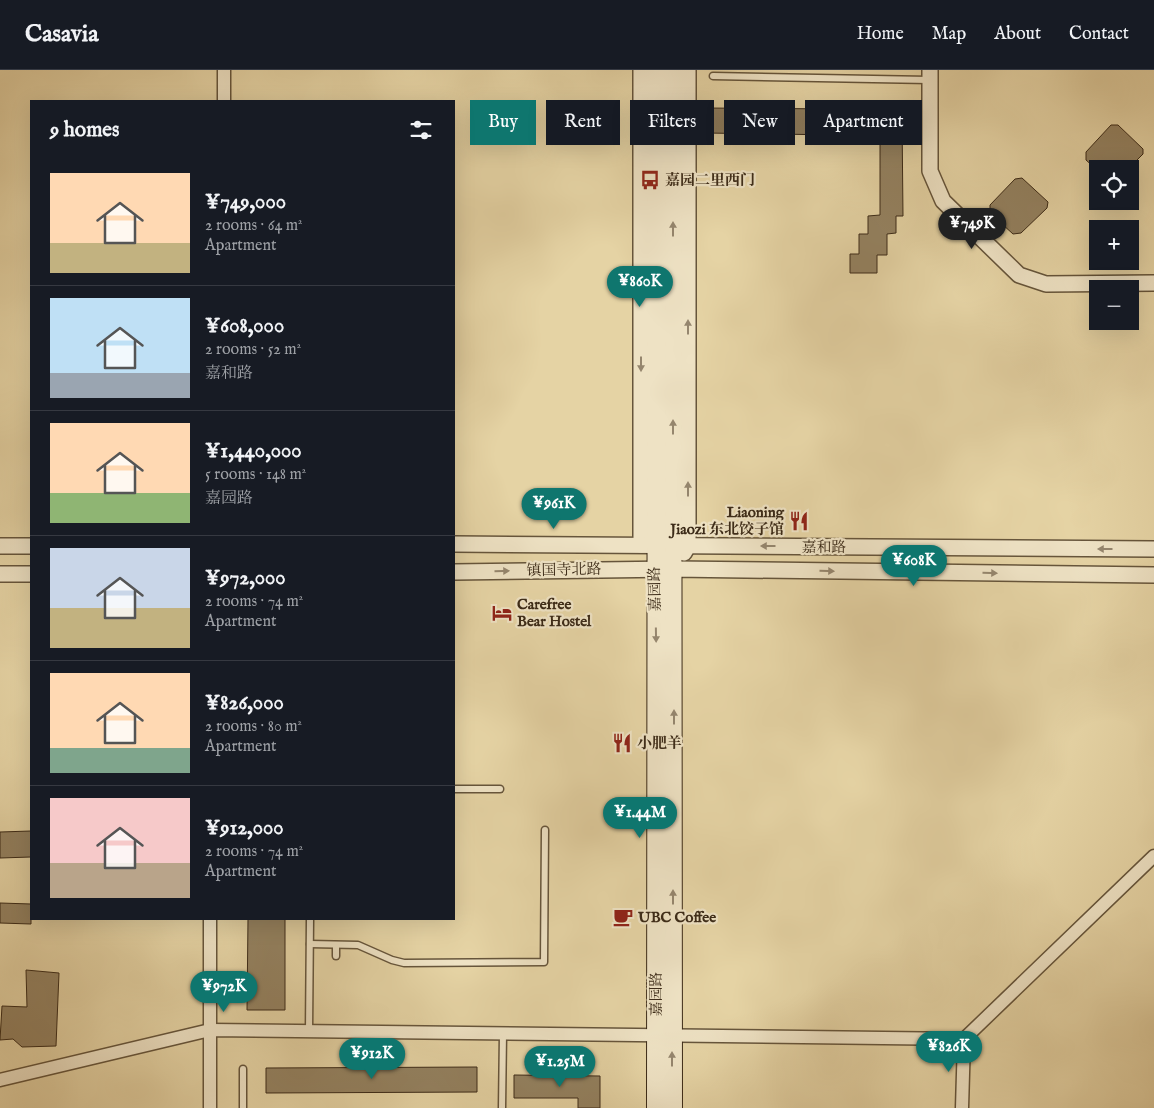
<!DOCTYPE html>
<meta charset="utf-8">
<style>
:root{--surface:#171b24;--page:#20242c;--text:#f1f3f6;--muted:#9ea1a6;--line:#363941;--accent:#0f766e}
body{margin:0;font-family:"IM FELL English","Noto Serif SC",serif;background:var(--page);color:var(--text);height:100vh;display:flex;flex-direction:column;font-size:19px;white-space:nowrap}
*{box-sizing:border-box;margin:0}
p{font-size:16px;color:var(--muted)}
.icon{flex:none;width:28px;height:28px;fill:none;stroke:currentColor;stroke-width:2;stroke-linecap:round;stroke-linejoin:round}
.map{position:relative;flex:1;overflow:hidden}
.details{position:absolute;left:30px;top:30px;width:425px;height:820px;display:flex;flex-direction:column;background:var(--surface);border-radius:0px;box-shadow:0 5px 20px #0002}
.details>*{flex:none}
.top-card{position:absolute;left:470px;top:30px;width:475px;height:45px;display:flex;gap:10px}
.tools{position:absolute;left:1089px;top:90px;display:grid;gap:10px}
.tools a{display:grid;place-items:center;width:50px;height:50px;border-radius:0px;background:var(--surface);box-shadow:0 5px 20px #0002;font-size:25px}
.price{position:absolute;translate:-50% -42px;padding:0 11px;border-radius:18px;background:var(--accent);color:#fff;font-size:16px;line-height:32px;filter:drop-shadow(0 1px 2px #0008)}
.price::after{content:'';position:absolute;left:50%;top:30px;width:15px;height:11px;margin-left:-8px;background:inherit;clip-path:polygon(0 0,100% 0,50% 100%)}
.price.active{background:#222;color:#fff}
ul{padding:0;list-style:none}
li{display:flex;align-items:center;gap:15px;height:125px;padding:0 20px}
li+li{border-top:1px solid var(--line)}
li span{display:grid;place-items:center;flex:none;width:140px;height:100px;border-radius:0px;color:#555}
li>.icon{margin-inline-start:auto}
span .icon{width:60px;height:60px;fill:#fffc;stroke-width:1}
li b{font-size:21px}
h2{display:flex;justify-content:space-between;align-items:center;height:60px;padding:0 20px;font-size:21px}
.chip{padding:0 18px;border-radius:0px;background:var(--surface);box-shadow:0 5px 20px #0002;font-size:18px;line-height:45px}
.chip.active{background:var(--accent);color:#fff}
header{display:flex;align-items:center;gap:30px;box-sizing:border-box;height:70px;padding:0 25px;background:var(--surface);border-bottom:1px solid var(--line)}
header strong{font-size:24px}
nav{display:flex;gap:28px;margin-inline-start:auto;font-size:18px}
.map>svg:first-child{display:block}
</style>
<header>
<strong>Casavia</strong>
<nav><a>Home</a><a>Map</a><a>About</a><a>Contact</a></nav>
</header>
<div class="map">
<svg width="1154" height="1038" viewBox="0 0 1154 1038">
<rect width="100%" height="100%" fill="#e5d3a4"/>
<filter id="stains"><feTurbulence type="fractalNoise" baseFrequency=".004" numOctaves="4"/><feColorMatrix values="0 0 0 0 .2 0 0 0 0 .09 0 0 0 0 .02 0 0 0 .5 -.17"/></filter>
<radialGradient id="worn" r=".72"><stop offset=".6" stop-color="#630" stop-opacity="0"/><stop offset="1" stop-color="#630" stop-opacity=".3"/></radialGradient>
<g fill="#948261" stroke="#3c2b18">
<path d="M705,38L842,39V48H902L903,146H896V163L887,164V185H877V203H850V184H859V164H868V146L880,145V74L840,73V65L705,63Z"/>
<path d="M1111,55H1118L1143,79V84L1128,99H1096L1086,90V82Z"/>
<path d="M1022,108L1048,132L1047,138L1021,163L1013,164L990,143V135L1015,109Z"/>
<path d="M31,761V787L0,788V762Z"/>
<path d="M0,833L31,834V854L0,853Z"/>
<path d="M248,849H285V940H247Z"/>
<path d="M26,900L59,903L56,976L22,977L13,969L0,970L2,936L27,937Z"/>
<path d="M477,997V1022L266,1023V998Z"/>
<path d="M514,1005L600,1006V1038H578V1028H514Z"/>
</g>
<g fill="none" stroke-linecap="round" stroke-linejoin="round">
<defs>
<g id="service">
<path d="M713,6L929,10"/>
<path d="M454,719H500"/>
<path d="M310,874L358,875L392,890L404,893L544,892L545,760"/>
<path d="M336,875V886"/>
<path d="M309,961L310,849"/>
<path d="M243,999V1038"/>
<path d="M502,1038L503,963"/>
</g>
<g id="minor">
<path d="M224,31V0"/>
<path d="M210,849V1038"/>
<path d="M0,1010L210,960L964,969L1154,786"/>
<path d="M962,1038L964,969"/>
</g>
<g id="tertiary">
<path d="M641,0V475"/>
<path d="M930,0V101L943,131L1019,205L1046,214L1154,213"/>
<path d="M454,474L1154,479"/>
<path d="M0,476H31"/>
<path d="M684,483L688,476V0"/>
<path d="M454,502L674,499L1154,505"/>
<path d="M0,504H31"/>
</g>
<g id="secondary">
<path d="M672,0L673,1038"/>
<path d="M656,1038L657,0"/>
</g>
</defs>
<use href="#service" stroke="#66553b" stroke-width="9"/>
<use href="#minor" stroke="#66553b" stroke-width="15"/>
<use href="#tertiary" stroke="#66553b" stroke-width="18"/>
<use href="#secondary" stroke="#3c2b18" stroke-width="20"/>
<use href="#service" stroke="#eee2c4" stroke-width="6"/>
<use href="#minor" stroke="#eee2c4" stroke-width="12"/>
<use href="#tertiary" stroke="#eee2c4" stroke-width="15"/>
<use href="#secondary" stroke="#eee2c4" stroke-width="18"/>
</g>
<defs><path id="oneway-solid" d="M-6-.8H1V-3.2L6.5 0L1 3.2V.8H-6Z" transform="scale(1.25)"/></defs>
<g fill="#95866e">
<use href="#oneway-solid" transform="translate(673 159) rotate(-90)"/>
<use href="#oneway-solid" transform="translate(688 257) rotate(-90)"/>
<use href="#oneway-solid" transform="translate(641 294) rotate(90)"/>
<use href="#oneway-solid" transform="translate(673 357) rotate(-90)"/>
<use href="#oneway-solid" transform="translate(688 419) rotate(-90)"/>
<use href="#oneway-solid" transform="translate(768 476) rotate(-180)"/>
<use href="#oneway-solid" transform="translate(1105 479) rotate(-180)"/>
<use href="#oneway-solid" transform="translate(502 501) rotate(-1)"/>
<use href="#oneway-solid" transform="translate(827 501) rotate(1)"/>
<use href="#oneway-solid" transform="translate(990 503) rotate(1)"/>
<use href="#oneway-solid" transform="translate(656 565) rotate(89)"/>
<use href="#oneway-solid" transform="translate(674 647) rotate(-90)"/>
<use href="#oneway-solid" transform="translate(673 827) rotate(-90)"/>
<use href="#oneway-solid" transform="translate(672 989) rotate(-90)"/>
</g>
<defs>
<symbol id="bus-bare" viewBox="-9 -9 18 18"><path d="M-5-6H5V4H4V6H2V4H-2V6H-4V4H-5ZM-3.5-4V0h7V-4ZM-3.5 1.2v1.5H-2V1.2ZM2 1.2v1.5H3.5V1.2Z" fill="#8f2418" stroke="#eee2c4" stroke-width="2.5" paint-order="stroke"/></symbol>
<symbol id="restaurant-bare" viewBox="-9 -9 18 18"><path d="M-5-6h1v4h1v-4h1v4h1v-4h1v5L-1.5 .5V6h-2V.5L-5-1ZM5-6V6H3V1.5H1.5Q1.5-4 5-6Z" fill="#8f2418" stroke="#eee2c4" stroke-width="2.5" paint-order="stroke"/></symbol>
<symbol id="hotel-bare" viewBox="-9 -9 18 18"><path d="M-6-4.5h1.5V1H6V5H4.5V3h-9V5H-6ZM-4 0a1.8 1.8 0 1 1 3.6 0ZM.5 0V-2.5h3Q6-2.5 6 0Z" fill="#8f2418" stroke="#eee2c4" stroke-width="2.5" paint-order="stroke"/></symbol>
<symbol id="cafe-bare" viewBox="-9 -9 18 18"><path d="M-5.5-4.5H6V0H3Q3 3.5 0 3.5H-2.5Q-5.5 3.5-5.5 0ZM3-3.2v2h1.7v-2ZM-6 4.5H4V6H-6Z" fill="#8f2418" stroke="#eee2c4" stroke-width="2.5" paint-order="stroke"/></symbol>
</defs>
<g fill-rule="evenodd">
<use href="#bus-bare" x="636" y="96" width="28" height="28"/>
<use href="#restaurant-bare" x="785" y="437" width="28" height="28"/>
<use href="#hotel-bare" x="488" y="529" width="28" height="28"/>
<use href="#restaurant-bare" x="608" y="659" width="28" height="28"/>
<use href="#cafe-bare" x="609" y="833" width="28" height="28"/>
</g>
<g text-anchor="middle" dominant-baseline="central" stroke-width="4.5" stroke-linejoin="round" paint-order="stroke">
<g font-size="15" font-weight="bold" fill="#3c2b18" stroke="#eee2c4" text-anchor="start">
<text x="665" y="110">嘉园二里西门</text>
<text x="784" y="442" text-anchor="end">Liaoning<tspan x="784" dy="17">Jiaozi 东北饺子馆</tspan></text>
<text x="517" y="534">Carefree<tspan x="517" dy="17">Bear Hostel</tspan></text>
<text x="637" y="673">小肥羊</text>
<text x="638" y="847">UBC Coffee</text>
</g>
<g font-size="15" fill="#3c2b18" stroke="#eee2c4">
<text x="824" y="477">嘉和路</text>
<text transform="translate(564 500) rotate(-1)">镇国寺北路</text>
<text transform="translate(655 519) rotate(-91)">嘉园路</text>
<text transform="translate(656 924) rotate(-90)">嘉园路</text>
</g>
</g>
<rect width="100%" height="100%" filter="url(#stains)"/>
<rect width="100%" height="100%" fill="url(#worn)"/>
</svg>
<div class="tools">
<a><svg class="icon" aria-label="locate" viewBox="0 0 24 24"><circle cx="12" cy="12" r="6"/><path d="M12 2v4M12 18v4M2 12h4M18 12h4"/></svg></a>
<a>+</a>
<a>−</a>
</div>
<b class="price active" style="left:972px;top:180px">¥749K</b>
<b class="price" style="left:640px;top:238px">¥860K</b>
<b class="price" style="left:554px;top:460px">¥961K</b>
<b class="price" style="left:914px;top:517px">¥608K</b>
<b class="price" style="left:640px;top:769px">¥1.44M</b>
<b class="price" style="left:224px;top:943px">¥972K</b>
<b class="price" style="left:949px;top:1003px">¥826K</b>
<b class="price" style="left:372px;top:1010px">¥912K</b>
<b class="price" style="left:560px;top:1018px">¥1.25M</b>
<div class="top-card">
<a class="chip active">Buy</a>
<a class="chip">Rent</a>
<a class="chip">Filters</a>
<a class="chip">New</a>
<a class="chip">Apartment</a>
</div>
<section class="details">
<h2>9 homes<svg class="icon" aria-label="filters" viewBox="0 0 24 24"><path d="M4 7h16M4 17h16"/><circle cx="9" cy="7" r="2"/><circle cx="15" cy="17" r="2"/></svg></h2>
<ul>
<li><span style="background:linear-gradient(#ffd9b3 70%,#c2b280 0)"><svg class="icon" aria-label="home" viewBox="0 0 24 24"><path d="M3 11l9-7 9 7M6 9v11h12V9"/></svg></span><div><b>¥749,000</b><p>2 rooms · 64 m²</p><p>Apartment</p></div></li>
<li><span style="background:linear-gradient(#bfe0f5 75%,#9aa5b1 0)"><svg class="icon" aria-label="home" viewBox="0 0 24 24"><path d="M3 11l9-7 9 7M6 9v11h12V9"/></svg></span><div><b>¥608,000</b><p>2 rooms · 52 m²</p><p>嘉和路</p></div></li>
<li><span style="background:linear-gradient(#ffd9b3 70%,#8fb573 0)"><svg class="icon" aria-label="home" viewBox="0 0 24 24"><path d="M3 11l9-7 9 7M6 9v11h12V9"/></svg></span><div><b>¥1,440,000</b><p>5 rooms · 148 m²</p><p>嘉园路</p></div></li>
<li><span style="background:linear-gradient(#c9d6e8 60%,#c2b280 0)"><svg class="icon" aria-label="home" viewBox="0 0 24 24"><path d="M3 11l9-7 9 7M6 9v11h12V9"/></svg></span><div><b>¥972,000</b><p>2 rooms · 74 m²</p><p>Apartment</p></div></li>
<li><span style="background:linear-gradient(#ffd9b3 75%,#7fa58c 0)"><svg class="icon" aria-label="home" viewBox="0 0 24 24"><path d="M3 11l9-7 9 7M6 9v11h12V9"/></svg></span><div><b>¥826,000</b><p>2 rooms · 80 m²</p><p>Apartment</p></div></li>
<li><span style="background:linear-gradient(#f6c9c9 65%,#b9a48a 0)"><svg class="icon" aria-label="home" viewBox="0 0 24 24"><path d="M3 11l9-7 9 7M6 9v11h12V9"/></svg></span><div><b>¥912,000</b><p>2 rooms · 74 m²</p><p>Apartment</p></div></li>
</ul>
</section>
</div>
